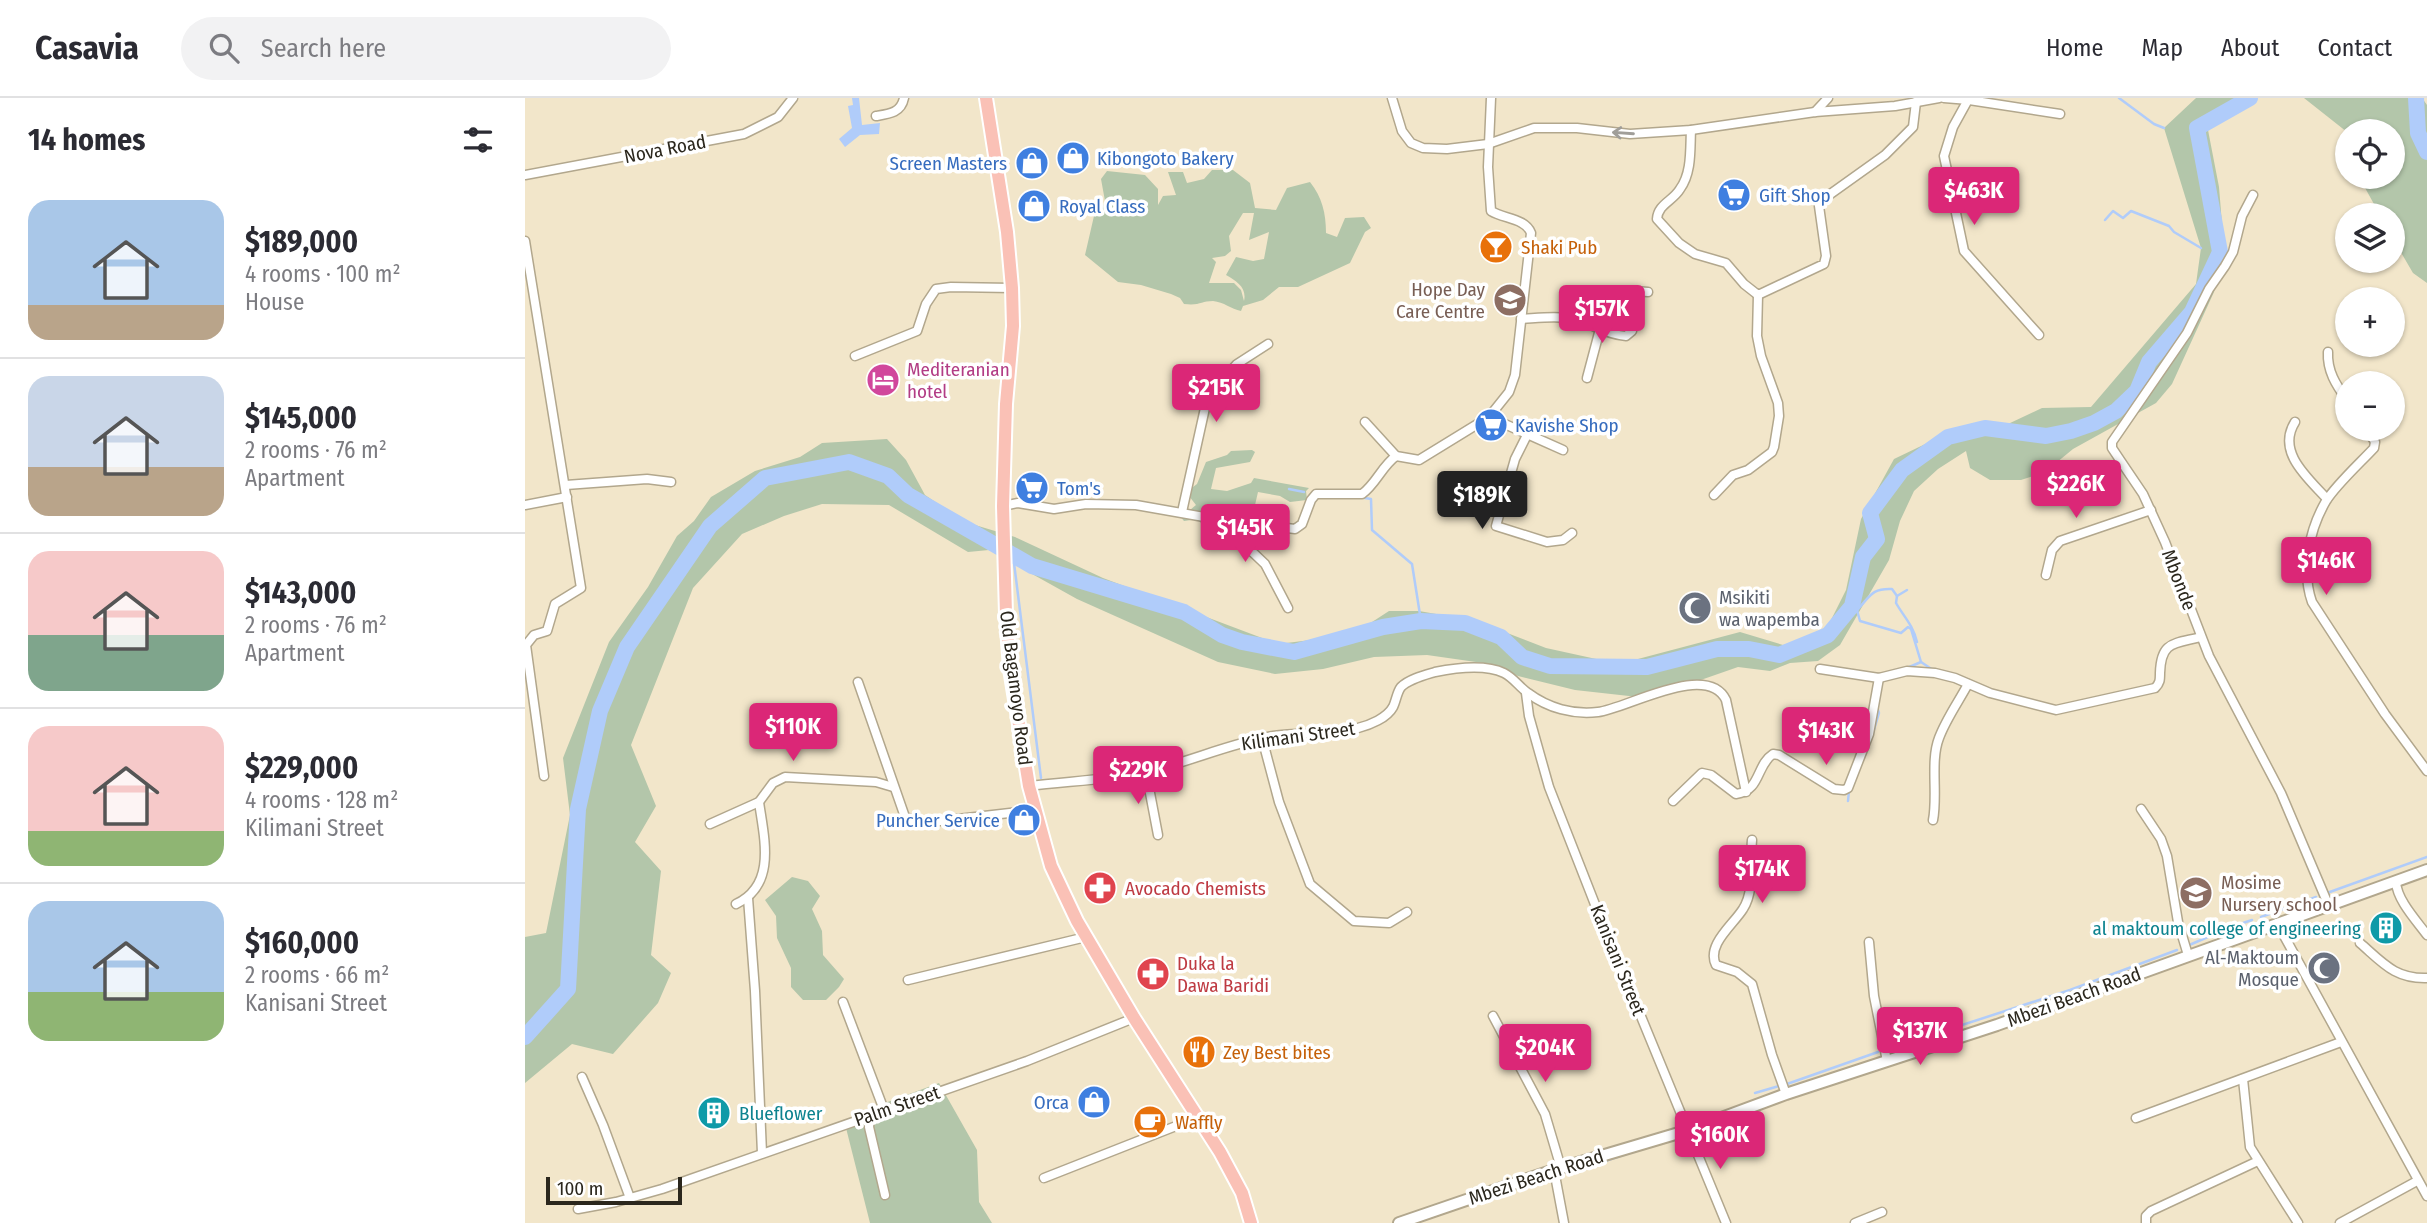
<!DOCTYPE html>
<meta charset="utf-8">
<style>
:root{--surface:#fff;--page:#f2f2f3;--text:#2b2b33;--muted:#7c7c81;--line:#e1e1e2;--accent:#db2777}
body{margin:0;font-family:"Fira Sans Condensed",sans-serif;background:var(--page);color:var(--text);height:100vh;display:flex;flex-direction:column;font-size:26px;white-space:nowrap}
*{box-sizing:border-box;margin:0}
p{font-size:23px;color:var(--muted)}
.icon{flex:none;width:38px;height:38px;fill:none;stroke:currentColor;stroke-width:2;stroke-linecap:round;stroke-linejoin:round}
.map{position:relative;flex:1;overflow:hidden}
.drawer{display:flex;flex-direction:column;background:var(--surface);width:525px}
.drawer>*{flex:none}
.tools{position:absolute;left:1810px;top:21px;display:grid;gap:14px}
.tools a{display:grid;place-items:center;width:70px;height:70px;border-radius:50%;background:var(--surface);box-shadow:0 2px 5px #0004;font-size:35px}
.scale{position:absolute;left:21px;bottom:18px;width:136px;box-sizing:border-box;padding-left:7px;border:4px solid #2b271d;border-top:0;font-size:19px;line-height:24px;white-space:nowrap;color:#2b271d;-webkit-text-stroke:5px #fff;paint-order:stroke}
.price{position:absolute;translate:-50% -60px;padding:0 16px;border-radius:7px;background:var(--accent);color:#fff;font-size:23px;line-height:46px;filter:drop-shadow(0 2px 4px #0008)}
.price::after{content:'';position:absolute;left:50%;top:42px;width:21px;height:16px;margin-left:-10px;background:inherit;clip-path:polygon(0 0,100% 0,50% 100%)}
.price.on{background:#222;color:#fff}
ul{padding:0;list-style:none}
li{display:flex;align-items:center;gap:21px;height:175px;padding:0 28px}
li+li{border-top:2px solid var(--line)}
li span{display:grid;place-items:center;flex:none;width:196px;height:140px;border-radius:21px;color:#555}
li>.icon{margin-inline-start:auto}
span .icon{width:84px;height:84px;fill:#fffc;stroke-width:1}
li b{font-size:30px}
h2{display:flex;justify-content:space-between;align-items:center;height:84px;padding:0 28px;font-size:30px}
header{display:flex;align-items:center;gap:42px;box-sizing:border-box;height:98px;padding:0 35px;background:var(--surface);border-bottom:2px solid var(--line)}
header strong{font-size:33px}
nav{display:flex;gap:38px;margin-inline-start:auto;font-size:24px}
.search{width:490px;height:63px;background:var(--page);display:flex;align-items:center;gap:18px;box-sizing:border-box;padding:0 24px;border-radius:38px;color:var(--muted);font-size:26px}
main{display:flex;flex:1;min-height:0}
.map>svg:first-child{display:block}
</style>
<header>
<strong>Casavia</strong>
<div class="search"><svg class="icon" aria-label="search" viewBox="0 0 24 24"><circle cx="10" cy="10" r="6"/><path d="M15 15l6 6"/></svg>Search here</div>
<nav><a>Home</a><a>Map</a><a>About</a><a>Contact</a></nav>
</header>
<main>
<section class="drawer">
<h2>14 homes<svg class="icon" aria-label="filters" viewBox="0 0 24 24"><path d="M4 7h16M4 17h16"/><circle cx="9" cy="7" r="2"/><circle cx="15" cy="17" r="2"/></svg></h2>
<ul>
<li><span style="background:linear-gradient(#a9c7e8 75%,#b9a48a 0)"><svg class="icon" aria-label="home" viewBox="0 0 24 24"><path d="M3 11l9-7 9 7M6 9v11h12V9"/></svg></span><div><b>$189,000</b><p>4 rooms · 100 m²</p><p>House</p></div></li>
<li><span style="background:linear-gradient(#c9d6e8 65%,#b9a48a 0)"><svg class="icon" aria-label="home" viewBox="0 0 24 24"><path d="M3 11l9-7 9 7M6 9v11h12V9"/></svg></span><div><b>$145,000</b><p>2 rooms · 76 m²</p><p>Apartment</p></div></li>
<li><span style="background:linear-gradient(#f6c9c9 60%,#7fa58c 0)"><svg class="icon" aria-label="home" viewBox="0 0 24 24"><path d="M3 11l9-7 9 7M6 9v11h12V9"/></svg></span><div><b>$143,000</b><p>2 rooms · 76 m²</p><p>Apartment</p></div></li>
<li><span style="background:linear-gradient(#f6c9c9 75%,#8fb573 0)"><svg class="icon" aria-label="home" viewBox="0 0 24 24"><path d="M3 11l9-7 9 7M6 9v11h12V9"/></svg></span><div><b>$229,000</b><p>4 rooms · 128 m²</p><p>Kilimani Street</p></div></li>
<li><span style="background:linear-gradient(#a9c7e8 65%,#8fb573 0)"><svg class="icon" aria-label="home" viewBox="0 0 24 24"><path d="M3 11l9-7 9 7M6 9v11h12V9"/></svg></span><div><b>$160,000</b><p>2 rooms · 66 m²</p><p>Kanisani Street</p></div></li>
</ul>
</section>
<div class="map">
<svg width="1902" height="1125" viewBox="0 0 1902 1125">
<rect width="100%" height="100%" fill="#f2e6ca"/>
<g fill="#b3c6aa" fill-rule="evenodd">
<path d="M1671,0H1733L1724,1L1683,32L1694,89L1698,138L1689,194L1647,286L1631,305L1548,351L1520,374L1496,382H1465L1445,370L1441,353L1413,371L1389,393L1375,423L1364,462L1315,547L1293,563L1265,565L1245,573L1213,569L1170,584L1113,599L1050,592L993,578L965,566L902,557L849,559L798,571L750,576L693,564L552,501L464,452L443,454L364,407L297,406L259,418L217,436L168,490L106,647L131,708L110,744L136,773L126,857L146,875L133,905L88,956L47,946L0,985V839L21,835L45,717L38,660L84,544L123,489L152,438L169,423L186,399L230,373L275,359L297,345L362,341L381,362L400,397L440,424L490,439L578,480L753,546L827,537L864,513H894L951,523L1021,550L1094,566L1215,534L1258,547L1289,542L1303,528L1321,492L1336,421L1369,361L1417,338L1483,326L1517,310L1566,309L1671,186L1676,150L1639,30Z"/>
<path d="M1779,0H1897L1902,7V185L1888,175L1867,139V117H1855L1839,88L1837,79H1867V33L1822,34Z"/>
<path d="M687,72H708L725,85L730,110L751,112L762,90L785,84C797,99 801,115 801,135L812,139L820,120L839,119L846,130L840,134L825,165L773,189H754L738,202L718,208L716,213C706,211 699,204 688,203C676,203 675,208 659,206L655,200L646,196L616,187L593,184L560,157L569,118L577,110L580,103L576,81L582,73L620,77L633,91V107L638,98L651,97L643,74H658L662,85L679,81ZM718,115H729L724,142L744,134L739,161L728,163L711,159L701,177C712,183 722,190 719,203L716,192L709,185H684L691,164L687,160L700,158L706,153L704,138Z"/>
<path d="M727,352L730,354L725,364L691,370L686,391L702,393L726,385L729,380L784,390L781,393L782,402L765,404L755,398L733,394L727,420L722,426L709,424V418L696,415L691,417V432L687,435L682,434L673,421L659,423L653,416L665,412L671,407L664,398V392L672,386L681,364L702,357L706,353Z"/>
<path d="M267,779L283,783L295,798L287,811L297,833L298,857L319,881L314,889L301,902H278L266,889V870L252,840L251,818L240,802Z"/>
<path d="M414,985L452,1052L454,1104L467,1125H345L321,1030L341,1012Z"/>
</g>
<path fill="#b0ccfa" d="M327,0H334L337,27L355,25L354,36L335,37L320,49L314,41L327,30L323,8L328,7Z"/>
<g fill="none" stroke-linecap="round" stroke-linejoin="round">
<g stroke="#b0ccfa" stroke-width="2.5">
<path d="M1594,0L1629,26L1639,30"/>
<path d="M1580,122L1588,113L1598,120L1606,113L1644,128L1649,134L1676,150"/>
<path d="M764,391L779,394"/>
<path d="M834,399L846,401L847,432L887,466L896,523"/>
<path d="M488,457L516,680"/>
<path d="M1372,498L1371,505C1379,519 1388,527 1392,544"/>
<path d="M1332,512L1335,523L1376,535L1383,529L1386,531L1396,564L1382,570"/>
<path d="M1316,521C1321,518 1329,516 1332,512C1345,499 1346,490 1367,491L1372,498L1382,492"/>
<path d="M1396,564L1408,572"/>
<path d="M1348,635L1354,615L1352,608"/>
<path d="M1323,703L1324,693"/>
<path d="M1802,795L1902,759"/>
<path d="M1736,819L1791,799"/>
<path d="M1718,825L1727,822"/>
<path d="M1662,848L1706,829"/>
<path d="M1366,950L1545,892L1652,852"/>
<path d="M1262,986L1353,954"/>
<path d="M1230,995L1254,988"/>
<path d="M1043,1075L1123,1049"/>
<path d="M1010,1084L1021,1081"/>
</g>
<g stroke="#b0ccfa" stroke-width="16">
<path d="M1891,0L1893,35L1902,54"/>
<path d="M0,939L43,891L53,711L75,613L102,549L185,428L240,380L324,364L363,378L383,397L507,468L659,514L697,537L717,544L769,554L858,529L896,523L940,525L976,539L997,559L1025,568L1122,569L1192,551H1224L1254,557L1303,537L1327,508L1338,459L1352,441L1345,415L1377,372L1423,339L1460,330L1521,338L1546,333L1569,325L1591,313L1612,293L1624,264L1667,214L1695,154L1672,30L1725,0"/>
</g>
<defs>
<g id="minor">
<path d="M867,0L877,33L886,45L898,50L922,51L963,46L1009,30H1052L1105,36L1166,32L1290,14L1370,8L1414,0"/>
<path d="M1419,0L1444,2L1535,16"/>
<path d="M1444,0L1428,29L1419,58L1439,153L1514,237"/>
<path d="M1290,14L1303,0"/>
<path d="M351,18C364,16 376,15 379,0"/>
<path d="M1166,32C1165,51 1167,75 1155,91C1148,103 1133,106 1132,121L1154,145L1170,156L1201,165L1219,186L1233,197L1299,166L1301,158L1294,108L1297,102L1360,57L1388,29L1391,4"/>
<path d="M0,77L219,36L253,19L268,0"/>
<path d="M1728,97L1717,118L1708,154L1700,168L1684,191L1662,235L1587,344V350L1595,362L1618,396L1640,444L1684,558L1756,695L1803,806"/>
<path d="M0,143L56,490L30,506L22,533L9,537L1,547L19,678"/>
<path d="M996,221C1014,220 1034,217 1052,222C1069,227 1083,237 1101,238L1107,233C1108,218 1101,212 1107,195L1110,193L1123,194"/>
<path d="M1803,254C1802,273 1811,287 1822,302"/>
<path d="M330,258L392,233L401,206L411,191L426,189L487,190"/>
<path d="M1062,280L1075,231"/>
<path d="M964,319L1038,352"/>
<path d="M840,324L871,358L894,362L964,319L984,294L990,277L1006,135C1000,120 979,121 966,113L963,69L966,0"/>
<path d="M1770,324C1751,354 1783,380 1802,401"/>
<path d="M1842,331L1850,344L1849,350C1835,365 1811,387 1801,403C1784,432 1776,472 1787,504L1860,616L1902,673"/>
<path d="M1002,337L990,361L971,428L1022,444L1038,442L1047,435"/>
<path d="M41,387L122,381L146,384"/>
<path d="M1189,397L1208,377L1223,372L1247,354L1249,349L1254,318L1253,305L1236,258L1232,238L1233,197"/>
<path d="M0,407L42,399"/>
<path d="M478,408L493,405L529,411L561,406L611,407L702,423L770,431L777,426L786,402L791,396H837C851,386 857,368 871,358"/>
<path d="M657,414L680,310L694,286L712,266L743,246"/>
<path d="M683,421L719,446L740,466L763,510"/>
<path d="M1521,477L1527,452L1535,443L1626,412"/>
<path d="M1295,571L1354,580L1382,573L1410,575L1430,580L1465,595L1531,612L1630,590C1635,585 1635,582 1635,575C1636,543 1649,546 1676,539"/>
<path d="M333,584L380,719L398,725L510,712"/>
<path d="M1001,595L1004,618L1024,689L1073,814L1201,1125"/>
<path d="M737,640L754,704L785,786L829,823L864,825L882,814"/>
<path d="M621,674L633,737"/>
<path d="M504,688C544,683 586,682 625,673C667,663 706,645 748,638C776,634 805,637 833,630C845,627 862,620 868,609C871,603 872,594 876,589C884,581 900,577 910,574C930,570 960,566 979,575C989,580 994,589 1003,595C1023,610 1048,617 1073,614C1101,611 1182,563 1201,602L1221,694"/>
<path d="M1148,703L1177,675L1186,677L1211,696C1236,693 1231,667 1248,656L1254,657L1309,691L1319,692L1323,690L1344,636L1354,580"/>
<path d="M1616,711L1636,741L1642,758L1653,824L1663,857"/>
<path d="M1408,722C1413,697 1405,663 1414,640C1421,621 1434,603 1443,586"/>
<path d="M185,726L234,704L248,685L260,679L351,684L368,689"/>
<path d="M1227,742C1225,763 1230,793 1218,811C1208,827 1181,847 1191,867L1212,874L1227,886L1247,957L1261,996"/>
<path d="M1871,784C1872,802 1891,822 1902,837"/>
<path d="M223,800L230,893L237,1055"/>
<path d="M211,806C252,787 239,740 234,704"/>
<path d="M1752,825L1902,1098"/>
<path d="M1344,844L1349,898L1362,963"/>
<path d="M1835,845C1858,865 1870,881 1902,880"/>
<path d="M383,882L561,839"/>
<path d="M318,904L359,1012"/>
<path d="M968,918L1020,1016L1036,1070"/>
<path d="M57,979L78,1027L105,1100"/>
<path d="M1718,981L1725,1049L1773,1125"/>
<path d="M350,1014L345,1020L344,1029L360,1097"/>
<path d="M1611,1020L1816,944"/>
<path d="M1029,1072L1039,1125"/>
<path d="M519,1080L674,1019"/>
<path d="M53,1111L91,1104L137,1091L502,963L609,920"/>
<path d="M1330,1125L1357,1114"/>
<path d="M1621,1125V1118L1626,1113L1733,1063"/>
<path d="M1815,1125L1892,1083"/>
</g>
<path id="secondary" d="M874,1125L1029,1072L1164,1032L1261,996L1472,927L1902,772"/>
<path id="primary" d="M461,0L482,134L487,190L488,228L481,306L478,408L481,516L485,571L504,688L526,768L552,823L609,920L695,1054L717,1095L726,1125"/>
</defs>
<use href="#minor" stroke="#b2a78d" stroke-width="11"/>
<use href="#secondary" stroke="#b2a78d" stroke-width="14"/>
<use href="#primary" stroke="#fff" stroke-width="16"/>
<use href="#minor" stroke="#fff" stroke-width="8"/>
<use href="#secondary" stroke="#fff" stroke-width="10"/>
<use href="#primary" stroke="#fac1b6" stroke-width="12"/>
</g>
<defs><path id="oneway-shaft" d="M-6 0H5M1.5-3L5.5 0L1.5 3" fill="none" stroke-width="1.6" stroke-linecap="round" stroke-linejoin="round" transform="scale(1.75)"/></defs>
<use stroke="#a09e99" href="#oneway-shaft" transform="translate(1098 35) rotate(-176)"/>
<defs>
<symbol id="shop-disc" viewBox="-11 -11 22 22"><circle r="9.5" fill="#3f7fe0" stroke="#fff"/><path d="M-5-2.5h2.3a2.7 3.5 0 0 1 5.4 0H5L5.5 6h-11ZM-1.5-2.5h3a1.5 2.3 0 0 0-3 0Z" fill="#fff"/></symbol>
<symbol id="supermarket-disc" viewBox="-11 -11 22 22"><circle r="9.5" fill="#3f7fe0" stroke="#fff"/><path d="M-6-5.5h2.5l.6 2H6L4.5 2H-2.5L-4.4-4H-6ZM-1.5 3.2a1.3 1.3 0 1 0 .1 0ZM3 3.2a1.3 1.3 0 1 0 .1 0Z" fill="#fff"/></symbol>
<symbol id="bar-disc" viewBox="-11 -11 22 22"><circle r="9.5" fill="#e8710a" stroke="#fff"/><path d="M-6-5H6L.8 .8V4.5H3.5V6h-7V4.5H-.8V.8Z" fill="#fff"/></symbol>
<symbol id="school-disc" viewBox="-11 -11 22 22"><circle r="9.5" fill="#8d6e63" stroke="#fff"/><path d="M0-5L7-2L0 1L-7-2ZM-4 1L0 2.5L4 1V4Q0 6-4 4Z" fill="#fff"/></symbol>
<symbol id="hotel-disc" viewBox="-11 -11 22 22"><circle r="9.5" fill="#d1479c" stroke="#fff"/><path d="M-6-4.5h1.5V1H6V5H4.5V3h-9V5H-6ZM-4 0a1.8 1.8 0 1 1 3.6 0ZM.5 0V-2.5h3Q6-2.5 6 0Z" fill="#fff"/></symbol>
<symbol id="mosque-disc" viewBox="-11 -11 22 22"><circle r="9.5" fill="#6b7280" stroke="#fff"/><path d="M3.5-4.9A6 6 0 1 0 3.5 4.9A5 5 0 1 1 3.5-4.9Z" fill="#fff"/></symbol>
<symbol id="pharmacy-disc" viewBox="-11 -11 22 22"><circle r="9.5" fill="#e0444e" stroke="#fff"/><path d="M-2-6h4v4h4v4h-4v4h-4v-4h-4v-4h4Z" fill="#fff"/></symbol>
<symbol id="building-disc" viewBox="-11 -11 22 22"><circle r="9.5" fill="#0f9aa8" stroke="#fff"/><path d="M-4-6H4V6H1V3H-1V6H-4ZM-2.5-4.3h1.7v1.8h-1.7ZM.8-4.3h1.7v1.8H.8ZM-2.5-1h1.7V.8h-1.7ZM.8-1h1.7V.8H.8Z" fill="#fff"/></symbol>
<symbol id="restaurant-disc" viewBox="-11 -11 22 22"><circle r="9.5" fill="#e8710a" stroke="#fff"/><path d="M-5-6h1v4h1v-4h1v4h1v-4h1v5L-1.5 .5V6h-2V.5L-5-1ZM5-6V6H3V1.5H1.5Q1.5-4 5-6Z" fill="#fff"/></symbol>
<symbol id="cafe-disc" viewBox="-11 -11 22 22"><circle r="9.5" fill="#e8710a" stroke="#fff"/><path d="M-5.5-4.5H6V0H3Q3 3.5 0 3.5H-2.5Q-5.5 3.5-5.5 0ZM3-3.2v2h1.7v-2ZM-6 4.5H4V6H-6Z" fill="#fff"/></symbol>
</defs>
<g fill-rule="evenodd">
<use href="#shop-disc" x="529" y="41" width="38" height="38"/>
<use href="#shop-disc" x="488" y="46" width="38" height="38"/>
<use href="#supermarket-disc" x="1190" y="78" width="38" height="38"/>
<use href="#shop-disc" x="490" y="89" width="38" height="38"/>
<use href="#bar-disc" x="952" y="130" width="38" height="38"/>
<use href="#school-disc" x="966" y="183" width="38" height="38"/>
<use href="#hotel-disc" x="339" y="263" width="38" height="38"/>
<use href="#supermarket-disc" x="947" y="308" width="38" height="38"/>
<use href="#supermarket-disc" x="488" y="371" width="38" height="38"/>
<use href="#mosque-disc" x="1151" y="491" width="38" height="38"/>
<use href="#shop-disc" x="480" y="703" width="38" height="38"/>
<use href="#pharmacy-disc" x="556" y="771" width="38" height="38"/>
<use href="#school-disc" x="1652" y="776" width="38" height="38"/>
<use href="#building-disc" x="1842" y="811" width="38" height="38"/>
<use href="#mosque-disc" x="1780" y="851" width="38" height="38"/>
<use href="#pharmacy-disc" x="609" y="857" width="38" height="38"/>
<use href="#restaurant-disc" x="655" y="935" width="38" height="38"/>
<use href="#shop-disc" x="550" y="985" width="38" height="38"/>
<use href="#building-disc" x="170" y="996" width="38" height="38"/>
<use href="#cafe-disc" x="606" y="1005" width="38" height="38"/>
</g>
<g text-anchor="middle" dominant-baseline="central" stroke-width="7" stroke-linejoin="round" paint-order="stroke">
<g font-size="19" fill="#2b271d" stroke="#fff">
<text transform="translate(140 51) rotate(-11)">Nova Road</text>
<text transform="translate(1654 482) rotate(69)">Mbonde</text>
<text transform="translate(491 590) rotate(83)">Old Bagamoyo Road</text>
<text transform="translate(773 638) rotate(-8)">Kilimani Street</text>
<text transform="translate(1093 862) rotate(68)">Kanisani Street</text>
<text transform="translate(1549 899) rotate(-20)">Mbezi Beach Road</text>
<text transform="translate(372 1008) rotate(-19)">Palm Street</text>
<text transform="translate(1011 1079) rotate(-18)">Mbezi Beach Road</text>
</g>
<g font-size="19" fill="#366cbe" stroke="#fff" text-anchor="start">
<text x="572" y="60">Kibongoto Bakery</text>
<text x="482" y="65" text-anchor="end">Screen Masters</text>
<text x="1234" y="97">Gift Shop</text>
<text x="534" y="108">Royal Class</text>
<text x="990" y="327">Kavishe Shop</text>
<text x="532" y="390">Tom's</text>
<text x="475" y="722" text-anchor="end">Puncher Service</text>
<text x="544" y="1004" text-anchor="end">Orca</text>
</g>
<g font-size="19" fill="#c56008" stroke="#fff" text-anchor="start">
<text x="996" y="149">Shaki Pub</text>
<text x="698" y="954">Zey Best bites</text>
<text x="650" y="1024">Waffly</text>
</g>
<g font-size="19" fill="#785e54" stroke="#fff" text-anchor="end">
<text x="960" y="191">Hope Day<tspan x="960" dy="22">Care Centre</tspan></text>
<text x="1696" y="784" text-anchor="start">Mosime<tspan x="1696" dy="22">Nursery school</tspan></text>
</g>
<g font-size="19" fill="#b23c85" stroke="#fff" text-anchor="start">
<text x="382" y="271">Mediteranian<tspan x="382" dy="22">hotel</tspan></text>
</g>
<g font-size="19" fill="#5b616d" stroke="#fff" text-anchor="start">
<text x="1194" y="499">Msikiti<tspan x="1194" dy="22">wa wapemba</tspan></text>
<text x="1774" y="859" text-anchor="end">Al-Maktoum<tspan x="1774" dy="22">Mosque</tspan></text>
</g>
<g font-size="19" fill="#be3a42" stroke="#fff" text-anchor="start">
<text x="600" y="790">Avocado Chemists</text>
<text x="652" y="865">Duka la<tspan x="652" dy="22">Dawa Baridi</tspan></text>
</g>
<g font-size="19" fill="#0d838f" stroke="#fff" text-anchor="end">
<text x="1836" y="830">al maktoum college of engineering</text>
<text x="214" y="1015" text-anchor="start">Blueflower</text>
</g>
</g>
</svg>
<div class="tools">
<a><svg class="icon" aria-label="locate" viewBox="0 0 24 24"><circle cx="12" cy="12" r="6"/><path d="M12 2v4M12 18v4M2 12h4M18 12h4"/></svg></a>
<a><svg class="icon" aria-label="layers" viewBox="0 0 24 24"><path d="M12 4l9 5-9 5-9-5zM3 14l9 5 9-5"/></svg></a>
<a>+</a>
<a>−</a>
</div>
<div class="scale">100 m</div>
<b class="price" style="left:1449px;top:129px">$463K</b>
<b class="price" style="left:1077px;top:247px">$157K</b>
<b class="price" style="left:691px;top:326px">$215K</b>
<b class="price" style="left:1551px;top:422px">$226K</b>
<b class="price on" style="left:957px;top:433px">$189K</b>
<b class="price" style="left:720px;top:466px">$145K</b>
<b class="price" style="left:1801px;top:499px">$146K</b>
<b class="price" style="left:268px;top:665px">$110K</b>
<b class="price" style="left:1301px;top:669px">$143K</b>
<b class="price" style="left:613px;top:708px">$229K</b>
<b class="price" style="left:1237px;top:807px">$174K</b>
<b class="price" style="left:1395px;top:969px">$137K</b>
<b class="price" style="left:1020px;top:986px">$204K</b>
<b class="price" style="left:1195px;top:1073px">$160K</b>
</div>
</main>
